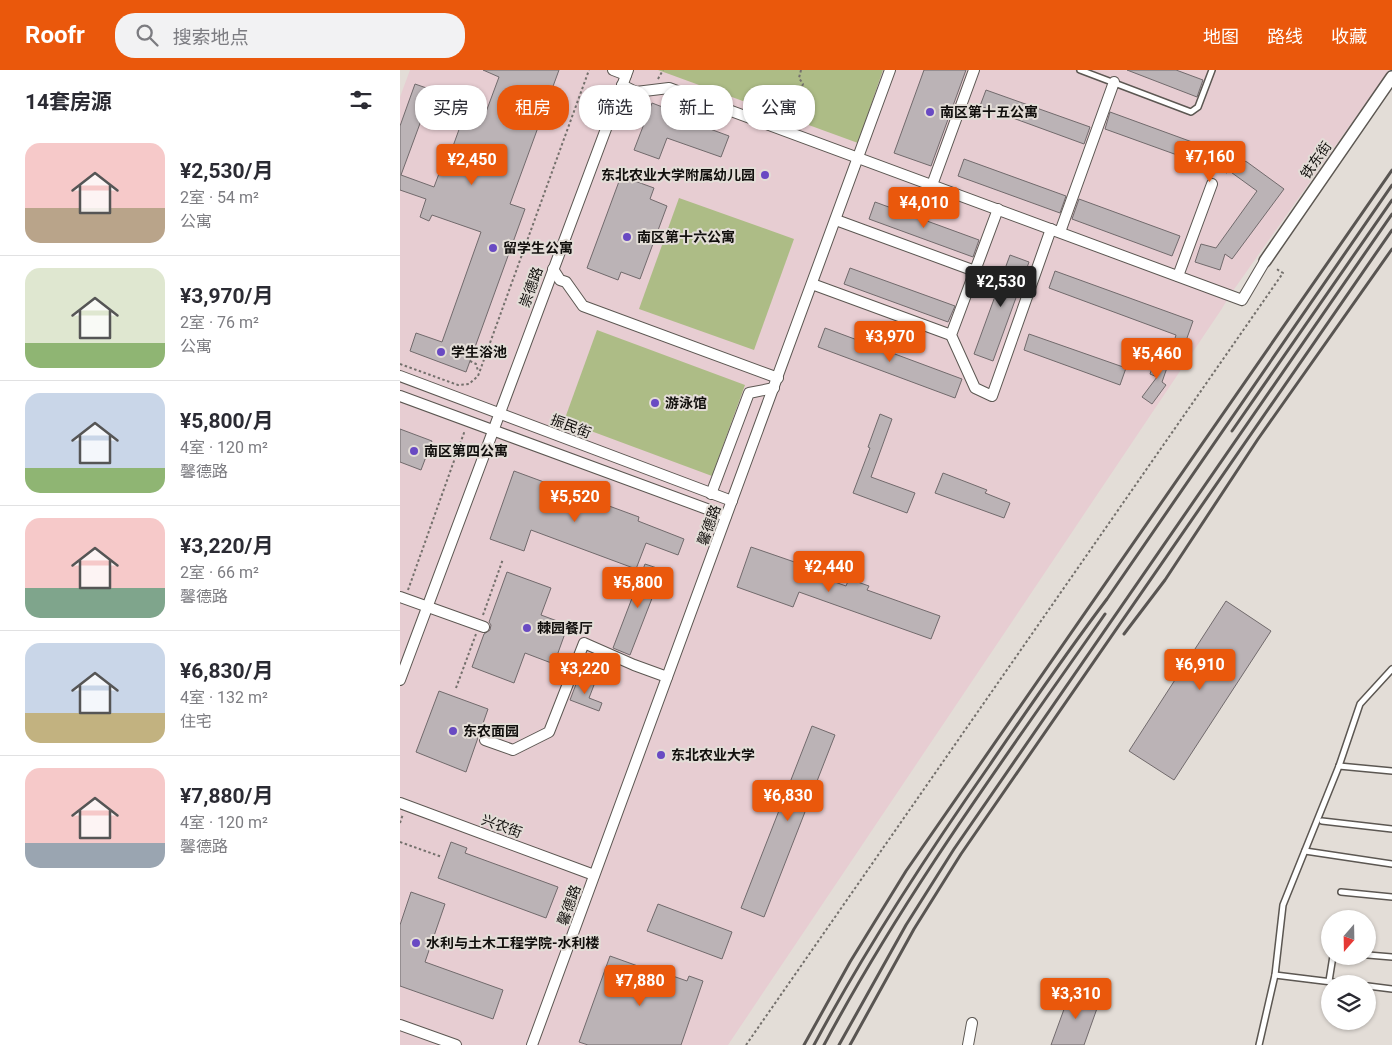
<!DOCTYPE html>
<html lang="zh">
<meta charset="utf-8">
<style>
:root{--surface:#fff;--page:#f2f2f3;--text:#2b2b33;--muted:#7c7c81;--line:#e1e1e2;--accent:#ea580c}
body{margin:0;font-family:Roboto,"Noto Sans SC",sans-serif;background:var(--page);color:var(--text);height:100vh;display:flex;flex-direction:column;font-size:19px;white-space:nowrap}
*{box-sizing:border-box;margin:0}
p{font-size:16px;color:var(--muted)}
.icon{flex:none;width:28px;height:28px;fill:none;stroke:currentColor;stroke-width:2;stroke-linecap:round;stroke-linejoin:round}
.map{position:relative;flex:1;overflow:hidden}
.panel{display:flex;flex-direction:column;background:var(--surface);width:400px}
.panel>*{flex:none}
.top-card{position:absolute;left:15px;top:15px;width:475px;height:45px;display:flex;gap:10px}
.needle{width:32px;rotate:200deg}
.buttons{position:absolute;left:921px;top:840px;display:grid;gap:10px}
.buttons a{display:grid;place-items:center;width:55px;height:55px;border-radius:50%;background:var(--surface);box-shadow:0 1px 4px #0004;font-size:25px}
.price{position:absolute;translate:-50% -42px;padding:0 11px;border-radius:5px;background:var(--accent);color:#fff;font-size:16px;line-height:32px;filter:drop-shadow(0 1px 2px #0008)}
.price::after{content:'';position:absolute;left:50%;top:30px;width:15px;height:11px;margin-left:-8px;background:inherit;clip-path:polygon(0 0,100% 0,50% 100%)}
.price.current{background:#222;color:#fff}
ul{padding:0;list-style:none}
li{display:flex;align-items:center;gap:15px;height:125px;padding:0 25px}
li+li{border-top:1px solid var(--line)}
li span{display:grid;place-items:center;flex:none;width:140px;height:100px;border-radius:15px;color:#555}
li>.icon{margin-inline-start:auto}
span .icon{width:60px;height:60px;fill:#fffc;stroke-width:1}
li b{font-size:21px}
h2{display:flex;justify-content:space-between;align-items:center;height:60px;padding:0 25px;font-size:21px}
.tag{padding:0 18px;border-radius:20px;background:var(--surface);box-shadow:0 1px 4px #0004;font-size:18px;line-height:45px}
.tag.current{background:var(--accent);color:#fff}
header{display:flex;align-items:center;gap:30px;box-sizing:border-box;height:70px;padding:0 25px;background:var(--accent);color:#fff}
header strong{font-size:24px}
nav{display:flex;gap:28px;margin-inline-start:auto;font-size:18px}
.search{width:350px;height:45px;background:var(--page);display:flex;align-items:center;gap:12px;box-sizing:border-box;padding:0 18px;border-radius:20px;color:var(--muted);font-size:19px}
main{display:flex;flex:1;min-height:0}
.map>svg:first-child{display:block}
</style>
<header>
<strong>Roofr</strong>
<div class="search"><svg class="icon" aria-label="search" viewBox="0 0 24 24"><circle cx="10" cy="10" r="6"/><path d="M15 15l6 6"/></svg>搜索地点</div>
<nav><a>地图</a><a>路线</a><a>收藏</a></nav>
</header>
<main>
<section class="panel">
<h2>14套房源<svg class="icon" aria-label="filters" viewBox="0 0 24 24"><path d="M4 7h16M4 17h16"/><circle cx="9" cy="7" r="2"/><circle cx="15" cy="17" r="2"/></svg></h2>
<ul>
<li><span style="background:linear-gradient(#f6c9c9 65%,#b9a48a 0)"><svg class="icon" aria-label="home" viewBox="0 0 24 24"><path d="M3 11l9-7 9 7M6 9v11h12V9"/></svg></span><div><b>¥2,530/月</b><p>2室 · 54 m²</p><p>公寓</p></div></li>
<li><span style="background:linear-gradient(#dfe7d0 75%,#8fb573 0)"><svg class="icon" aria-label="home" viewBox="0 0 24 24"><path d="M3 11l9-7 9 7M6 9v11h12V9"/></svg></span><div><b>¥3,970/月</b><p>2室 · 76 m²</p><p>公寓</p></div></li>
<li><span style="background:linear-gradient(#c9d6e8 75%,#8fb573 0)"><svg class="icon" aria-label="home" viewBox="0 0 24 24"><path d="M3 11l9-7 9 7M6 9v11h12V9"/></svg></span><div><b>¥5,800/月</b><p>4室 · 120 m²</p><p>馨德路</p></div></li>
<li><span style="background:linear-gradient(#f6c9c9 70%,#7fa58c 0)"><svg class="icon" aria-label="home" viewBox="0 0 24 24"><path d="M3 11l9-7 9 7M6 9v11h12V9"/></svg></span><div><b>¥3,220/月</b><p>2室 · 66 m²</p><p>馨德路</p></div></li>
<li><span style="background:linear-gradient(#c9d6e8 70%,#c2b280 0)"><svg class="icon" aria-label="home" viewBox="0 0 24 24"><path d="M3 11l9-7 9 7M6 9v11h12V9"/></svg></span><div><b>¥6,830/月</b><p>4室 · 132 m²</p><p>住宅</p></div></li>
<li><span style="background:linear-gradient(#f6c9c9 75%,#9aa5b1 0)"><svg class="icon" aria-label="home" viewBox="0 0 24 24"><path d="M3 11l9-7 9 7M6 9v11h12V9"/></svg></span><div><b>¥7,880/月</b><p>4室 · 120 m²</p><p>馨德路</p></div></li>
</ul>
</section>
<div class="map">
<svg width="992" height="975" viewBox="0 0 992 975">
<rect width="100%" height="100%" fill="#e3ddd7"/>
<path fill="#e7cdd2" d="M10,0H989L830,225L821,240L328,975H0V27Z"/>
<g fill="#adbc86">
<path d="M258,0H483L458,73Z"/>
<path d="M279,128L394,169L354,280L239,239Z"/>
<path d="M197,260L345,315L312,406L164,351Z"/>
</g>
<g fill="#bbb3b6" stroke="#716a6c" fill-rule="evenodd">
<path d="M83,0H159L110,134L125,139L66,302L10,281L16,263L42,272L81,162L32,145L29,151L20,147L26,129L0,120V56L15,14L38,22L39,19L50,23L49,28L86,42L99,7ZM29,29L65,43L44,101H40L34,117L1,105Z"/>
<path d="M524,0H566L531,96L494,83Z"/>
<path d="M727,0H776L803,10L797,27Z"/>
<path d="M586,20L690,57L684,74L580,36Z"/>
<path d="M252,33L273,41L272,45L329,66L321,87L267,68L259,89L234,80Z"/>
<path d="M710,42L847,92L884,119L832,189L825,184L820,200L795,192L801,174L816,178L857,121L828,100L827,103L705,59Z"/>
<path d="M564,89L666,126L660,143L558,106Z"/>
<path d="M221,106L254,118L250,129L267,136L240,209L221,202L218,210L187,198Z"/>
<path d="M679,129L780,166L772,186L672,149Z"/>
<path d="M475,132L579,170L573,187L469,149Z"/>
<path d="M610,185L629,192L593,291L574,284Z"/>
<path d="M450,198L555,236L548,252L444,214Z"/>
<path d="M655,201L793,251L781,285L771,282L776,265L649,218Z"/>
<path d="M425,258L562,309L555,328L418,277Z"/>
<path d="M629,264L726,298L720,315L624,280Z"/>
<path d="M756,287L769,292L762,312L766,315L752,334L742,327L757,307L750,304Z"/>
<path d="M480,344L492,349L471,407L515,423L507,443L453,423L470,378L468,377Z"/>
<path d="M0,359L32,371L21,400L0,392Z"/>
<path d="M114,401L239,447L238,451L284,469L278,485L246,473L236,499L131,460L124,481L90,469Z"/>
<path d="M543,403L587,420L585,423L610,433L604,448L535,423Z"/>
<path d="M351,477L406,496L404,501L446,516L449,509L469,516L467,520L540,546L531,569L399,522L393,537L337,517Z"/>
<path d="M245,494L263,500L230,585L213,578Z"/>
<path d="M107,502L151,518L141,545L168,555L154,594L125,583L114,613L72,597L84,564L90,560L91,555L89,552Z"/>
<path d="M826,531L871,561L774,710L729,681Z"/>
<path d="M178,609L194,615L189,628L202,633L199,641L170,630Z"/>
<path d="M39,621L88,639L66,702L16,682Z"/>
<path d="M412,656L435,665L364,847L341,838Z"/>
<path d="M51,772L67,778L65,783L158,817L146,848L38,808Z"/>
<path d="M11,822L45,834L25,892L103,920L93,949L0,916V855Z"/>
<path d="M258,834L332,862L322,889L247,861Z"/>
<path d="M210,886L249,900L250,898L287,911L289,906L303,911L281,975H188L179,972Z"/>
<path d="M671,920L700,930L684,975H651Z"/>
</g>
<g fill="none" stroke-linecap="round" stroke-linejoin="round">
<defs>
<g id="service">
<path d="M680,0L791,42L798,37L812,0"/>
<path d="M939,696L992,701"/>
<path d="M922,751L992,759"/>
<path d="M905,781L992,794"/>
<path d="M941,822L992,827"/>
<path d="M968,885L992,887"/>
<path d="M875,905L948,914"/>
<path d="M929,911L933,886"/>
<path d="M968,916L992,919"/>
<path d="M859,975L875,905L883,835L939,696L960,634L992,599"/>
</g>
<g id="minor">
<path d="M213,0L226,5"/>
<path d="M222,15L236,22L269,18L842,230L865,191"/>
<path d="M532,115L574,0"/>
<path d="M598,139L551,265L575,318L592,326L651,159"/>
<path d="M436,150L575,201"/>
<path d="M660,162L714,12"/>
<path d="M153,199L160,210L166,212L183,236L378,308"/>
<path d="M778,206L812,114"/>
<path d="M412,214L551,265"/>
<path d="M0,306L332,431"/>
<path d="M0,326L326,446"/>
<path d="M311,424L349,323L374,318"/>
<path d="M0,527L84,557"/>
<path d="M0,610L228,0"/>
<path d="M85,670L113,680L149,662L184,573L234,595L267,607"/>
<path d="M0,733L194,805"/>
<path d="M0,955L56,975"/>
<path d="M132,975L490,0"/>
<path d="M568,975L572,953"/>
</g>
<path id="tertiary" d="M865,191L992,7"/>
</defs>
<use href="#service" stroke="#5c5752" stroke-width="8"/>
<use href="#minor" stroke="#5c5752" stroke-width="12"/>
<use href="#tertiary" stroke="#5c5752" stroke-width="14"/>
<g stroke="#74706c" stroke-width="2" stroke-dasharray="2.5 2.5" stroke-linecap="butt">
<path d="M401,0L399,8L403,14C400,22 393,24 394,34C404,44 408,42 405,57"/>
<path d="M258,9L263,0"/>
<path d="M70,291L76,294L78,301"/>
<path d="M0,294L58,315L69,314L78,306L189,0"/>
<path d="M8,520L65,360"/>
<path d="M83,545L103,489"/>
<path d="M56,618L76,564"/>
<path d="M0,753L3,744"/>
<path d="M0,772L42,787"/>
<path d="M346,975L883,203L875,198"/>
</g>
<use href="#service" stroke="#fff" stroke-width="5"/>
<use href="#minor" stroke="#fff" stroke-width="10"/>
<use href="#tertiary" stroke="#fff" stroke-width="11"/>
<g stroke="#595552" stroke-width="3">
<path d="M832,361L992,130"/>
<path d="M724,564L765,510L858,369L992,179"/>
<path d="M404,975L450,892L506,801L992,100"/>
<path d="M414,975C466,878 526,786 589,696C628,639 666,583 707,529L992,115"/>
<path d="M424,975C505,823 607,685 705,544"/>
<path d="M439,975L506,855L554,779L992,144"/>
<path d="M450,975L514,859L561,784L992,160"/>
</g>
</g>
<g fill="#694ac3" stroke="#e3ddd7" stroke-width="2">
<circle cx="530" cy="42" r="5"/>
<circle cx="365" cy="105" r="5"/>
<circle cx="227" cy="167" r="5"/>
<circle cx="93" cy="178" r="5"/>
<circle cx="41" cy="282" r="5"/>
<circle cx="255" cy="333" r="5"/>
<circle cx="14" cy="381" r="5"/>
<circle cx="127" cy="558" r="5"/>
<circle cx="53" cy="661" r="5"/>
<circle cx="261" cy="685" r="5"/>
<circle cx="16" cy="873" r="5"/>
</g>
<g text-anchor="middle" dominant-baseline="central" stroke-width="4" stroke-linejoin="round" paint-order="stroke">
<g font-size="14" font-weight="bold" fill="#110f0d" stroke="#e3ddd7" text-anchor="start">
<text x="540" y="42">南区第十五公寓</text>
<text x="355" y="105" text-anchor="end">东北农业大学附属幼儿园</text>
<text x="237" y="167">南区第十六公寓</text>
<text x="103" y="178">留学生公寓</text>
<text x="51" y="282">学生浴池</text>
<text x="265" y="333">游泳馆</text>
<text x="24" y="381">南区第四公寓</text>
<text x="137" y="558">棘园餐厅</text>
<text x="63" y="661">东农面园</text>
<text x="271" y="685">东北农业大学</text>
<text x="26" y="873">水利与土木工程学院-水利楼</text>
</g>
<g font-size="14" fill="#110f0d" stroke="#e3ddd7">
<text transform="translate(916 90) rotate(-55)">铁东街</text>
<text transform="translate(131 217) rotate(-70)">崇德路</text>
<text transform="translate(171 356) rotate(21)">振民街</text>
<text transform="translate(309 455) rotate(-70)">馨德路</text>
<text transform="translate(102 756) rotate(20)">兴农街</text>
<text transform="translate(169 835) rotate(-70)">馨德路</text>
</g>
</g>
</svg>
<div class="buttons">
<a><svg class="needle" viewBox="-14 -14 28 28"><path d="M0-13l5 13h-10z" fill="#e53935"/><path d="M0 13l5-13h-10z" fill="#7c7c81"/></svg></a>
<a><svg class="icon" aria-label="layers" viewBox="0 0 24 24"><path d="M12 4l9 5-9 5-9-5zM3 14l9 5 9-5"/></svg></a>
</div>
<b class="price" style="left:810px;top:113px">¥7,160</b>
<b class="price" style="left:72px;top:116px">¥2,450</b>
<b class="price" style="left:524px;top:159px">¥4,010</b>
<b class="price current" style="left:601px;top:238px">¥2,530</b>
<b class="price" style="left:490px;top:293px">¥3,970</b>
<b class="price" style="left:757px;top:310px">¥5,460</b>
<b class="price" style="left:175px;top:453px">¥5,520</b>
<b class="price" style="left:429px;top:523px">¥2,440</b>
<b class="price" style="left:238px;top:539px">¥5,800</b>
<b class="price" style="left:800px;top:621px">¥6,910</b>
<b class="price" style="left:185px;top:625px">¥3,220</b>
<b class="price" style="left:388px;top:752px">¥6,830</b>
<b class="price" style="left:240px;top:937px">¥7,880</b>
<b class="price" style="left:676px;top:950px">¥3,310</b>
<div class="top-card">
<a class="tag">买房</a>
<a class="tag current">租房</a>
<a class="tag">筛选</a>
<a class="tag">新上</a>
<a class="tag">公寓</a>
</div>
</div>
</main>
